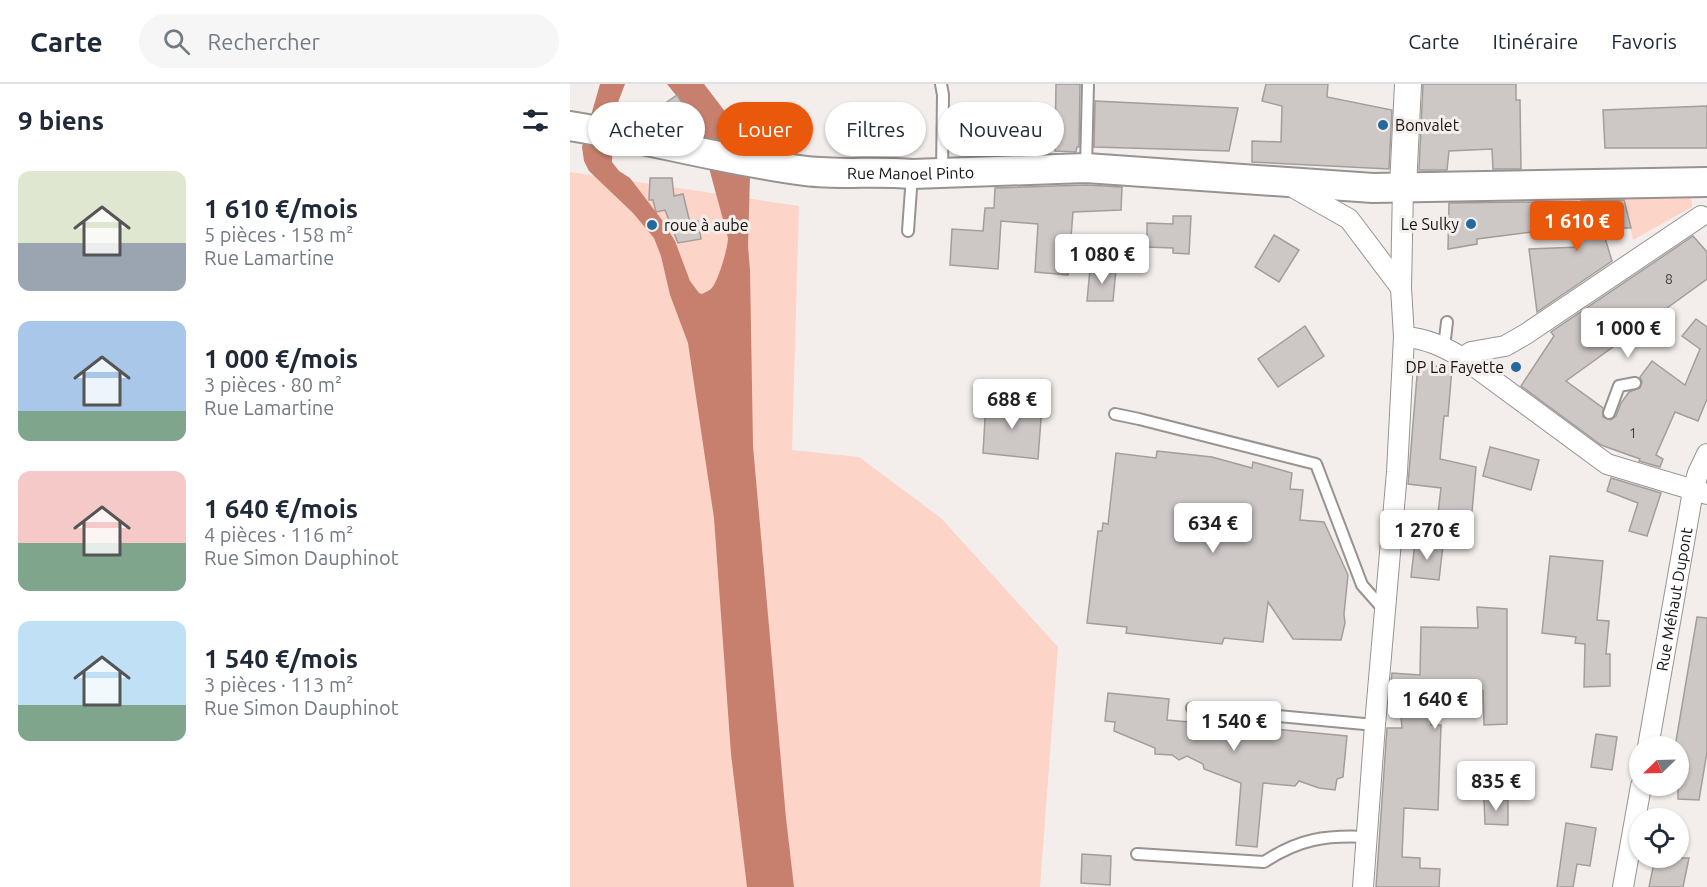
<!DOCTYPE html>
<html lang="fr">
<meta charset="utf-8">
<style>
:root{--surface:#fff;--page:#f6f6f7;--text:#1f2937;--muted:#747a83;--line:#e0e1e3;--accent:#ea580c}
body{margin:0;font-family:Ubuntu,sans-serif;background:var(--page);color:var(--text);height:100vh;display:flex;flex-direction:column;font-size:22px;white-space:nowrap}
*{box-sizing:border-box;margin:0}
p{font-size:20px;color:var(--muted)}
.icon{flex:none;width:33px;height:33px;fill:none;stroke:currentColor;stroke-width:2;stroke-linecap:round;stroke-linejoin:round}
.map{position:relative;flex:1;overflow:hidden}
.drawer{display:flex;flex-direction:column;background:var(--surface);width:570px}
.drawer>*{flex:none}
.banner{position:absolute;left:18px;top:18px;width:570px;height:54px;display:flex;gap:12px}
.needle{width:39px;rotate:247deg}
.buttons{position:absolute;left:1059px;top:652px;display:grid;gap:12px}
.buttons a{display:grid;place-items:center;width:60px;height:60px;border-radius:50%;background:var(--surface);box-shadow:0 2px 4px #0004;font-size:30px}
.price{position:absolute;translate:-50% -51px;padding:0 14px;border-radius:6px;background:#fff;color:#222;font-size:20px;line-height:39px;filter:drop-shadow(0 2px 3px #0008)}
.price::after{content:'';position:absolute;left:50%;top:36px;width:18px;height:14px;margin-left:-9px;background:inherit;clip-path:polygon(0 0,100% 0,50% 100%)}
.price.on{background:var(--accent);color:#fff}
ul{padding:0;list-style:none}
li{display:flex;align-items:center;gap:18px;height:150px;padding:0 18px}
li span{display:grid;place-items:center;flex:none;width:168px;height:120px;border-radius:12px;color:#555}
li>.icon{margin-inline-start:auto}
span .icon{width:72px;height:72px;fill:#fffc;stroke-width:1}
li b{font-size:26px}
h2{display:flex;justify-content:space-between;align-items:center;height:72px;padding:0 18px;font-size:26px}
.chip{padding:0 21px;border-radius:27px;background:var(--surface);box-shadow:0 2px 4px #0004;font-size:21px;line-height:54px}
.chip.on{background:var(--accent);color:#fff}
header{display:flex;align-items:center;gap:36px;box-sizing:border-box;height:84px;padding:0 30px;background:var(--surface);border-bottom:2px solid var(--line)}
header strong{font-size:28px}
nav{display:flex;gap:33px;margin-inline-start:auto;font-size:21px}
.search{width:420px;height:54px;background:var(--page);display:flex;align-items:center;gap:15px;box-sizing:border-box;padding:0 21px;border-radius:33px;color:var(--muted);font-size:22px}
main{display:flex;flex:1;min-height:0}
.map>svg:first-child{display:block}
</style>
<header>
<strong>Carte</strong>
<div class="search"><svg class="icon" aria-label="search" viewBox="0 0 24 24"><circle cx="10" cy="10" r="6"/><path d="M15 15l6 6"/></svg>Rechercher</div>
<nav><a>Carte</a><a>Itinéraire</a><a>Favoris</a></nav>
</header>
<main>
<section class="drawer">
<h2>9 biens<svg class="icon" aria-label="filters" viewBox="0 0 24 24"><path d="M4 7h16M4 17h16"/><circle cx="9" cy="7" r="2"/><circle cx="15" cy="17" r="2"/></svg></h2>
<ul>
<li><span style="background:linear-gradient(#dfe7d0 60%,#9aa5b1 0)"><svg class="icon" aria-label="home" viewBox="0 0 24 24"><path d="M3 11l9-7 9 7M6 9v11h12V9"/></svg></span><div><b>1 610 €/mois</b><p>5 pièces · 158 m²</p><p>Rue Lamartine</p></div></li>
<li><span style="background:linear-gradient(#a9c7e8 75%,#7fa58c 0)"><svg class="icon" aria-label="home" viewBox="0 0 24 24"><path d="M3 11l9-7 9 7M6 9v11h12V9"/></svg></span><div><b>1 000 €/mois</b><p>3 pièces · 80 m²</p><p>Rue Lamartine</p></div></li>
<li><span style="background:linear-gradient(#f6c9c9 60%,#7fa58c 0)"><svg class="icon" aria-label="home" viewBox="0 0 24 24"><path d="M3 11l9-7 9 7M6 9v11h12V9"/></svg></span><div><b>1 640 €/mois</b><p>4 pièces · 116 m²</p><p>Rue Simon Dauphinot</p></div></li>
<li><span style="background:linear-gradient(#bfe0f5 70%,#7fa58c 0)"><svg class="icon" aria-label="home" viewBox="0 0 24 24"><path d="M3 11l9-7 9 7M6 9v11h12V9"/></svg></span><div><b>1 540 €/mois</b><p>3 pièces · 113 m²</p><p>Rue Simon Dauphinot</p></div></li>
</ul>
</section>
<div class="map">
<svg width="1137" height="803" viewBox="0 0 1137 803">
<rect width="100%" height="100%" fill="#f3eeec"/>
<g fill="#fdd4c8">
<path d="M0,88L229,122L222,366L289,373L371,434L488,563L470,803H0Z"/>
<path d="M1121,110L1122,123L1063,156L1053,111Z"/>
</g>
<path fill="#c6806d" d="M30,0H55L44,29L42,78L49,87L60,94L92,136L105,157L120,197L129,209L132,210C135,208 139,207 141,205C148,198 158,164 158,154L129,47L109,15L97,0H134L160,34L181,57L178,162L180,186L183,362L216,734L224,803H177L161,670L144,434L118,259L100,211L91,172L84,154L63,129L19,87L14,77L12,63Z"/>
<g fill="#cdc7c6" stroke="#a39d9c" stroke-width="1.5">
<path d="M486,0H510L509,63H507L506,68L485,67Z"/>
<path d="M696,0H758L757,13L822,26L819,85L682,78V57L711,58L712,22L692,17Z"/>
<path d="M853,0H946V16H950L951,85H923L922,65L879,67L877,86H849Z"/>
<path d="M107,11L129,47L94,40L84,27Z"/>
<path d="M525,17L668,24L659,67L524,63Z"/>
<path d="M1137,22V64H1035L1033,26Z"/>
<path d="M80,94H102L104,112L113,110L120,139L128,137L131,155L108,159L95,126L86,128L83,116H79Z"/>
<path d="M516,101L552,103L551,126L503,128L498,191L465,188L468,140L431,137L428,185L380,181L382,145L413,147L415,124H424L425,104Z"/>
<path d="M1054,116L1061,144H1032L1042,177L967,228L959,165L1009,163L1011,117Z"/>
<path d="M966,118L970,147L907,155V160L878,165L879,119Z"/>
<path d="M603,132H621L619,170L603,169V164L577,163V139L603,140Z"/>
<path d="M704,151L729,166L709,198L685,183Z"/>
<path d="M1123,152L1137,168V195L996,297L1033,324V333L1041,336L1046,332L1051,319L1059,308L1070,304L1072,298L1070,293L1082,277L1115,301L1130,265L1112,252L1126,235L1137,243V315L1128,337L1105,328L1086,371L1093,375L1090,383L1069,377L1070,375L1031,361L951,302L984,252L981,248Z"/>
<path d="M520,185H546L543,217H517Z"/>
<path d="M735,242L754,272L708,303L688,275Z"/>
<path d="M848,280L882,284L878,332H874L870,375L906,383L900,450L866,446L871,404L838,400Z"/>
<path d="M416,318L472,322L468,375L413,369Z"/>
<path d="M920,363L969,376L961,406L913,392Z"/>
<path d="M587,367L642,373L682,384L683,378L722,389L720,405L733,406L730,436L754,438L778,491L774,530L775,539L771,556L723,555L698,518L693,558L654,554L652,560L556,549L557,543L517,539L528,447H532L533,439L538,440L546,369L586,374Z"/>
<path d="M1041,394L1091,409L1077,452L1059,447L1068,419L1037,407Z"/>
<path d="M845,458L873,461L869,496L841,493Z"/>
<path d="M980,472L1033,477L1027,536L1039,537L1036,570H1040V602L1014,603L1015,560L1005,559L1006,553L972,549Z"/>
<path d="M907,523L937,525V640L914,641L913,607H860L861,641H871L868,726L834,724L832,773L850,774V784L870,785L869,803H806L817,644H832L829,608H820L822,589L850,591L851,543L908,544Z"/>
<path d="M1127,533L1137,534V668L1129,716L1108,715V663H1105Z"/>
<path d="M538,609L599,615L597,636L676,643L690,639L704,645L777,652L773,693L767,695L765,706L749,704L729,697L725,702L693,699L687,763L666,761L671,699L634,685L633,680L617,672L609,676L602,671L585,670V664L544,647L545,638L535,637Z"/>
<path d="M1026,650L1047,653L1042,686L1021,683Z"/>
<path d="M914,715L938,716V741L915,740Z"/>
<path d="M996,739L1026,744L1020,782L1007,780L1003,803H987Z"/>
<path d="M512,770L541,772L540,801L511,799Z"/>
<path d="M1085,774H1119L1113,803H1079Z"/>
</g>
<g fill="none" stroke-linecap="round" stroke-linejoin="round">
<defs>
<g id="service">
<path d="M371,0L373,11L372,88"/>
<path d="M516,84L518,0"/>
<path d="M338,147L342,91"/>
<path d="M874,263L877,238"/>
<path d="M1039,329L1049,302L1065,299"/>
<path d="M545,330L569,335L746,380L792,501L815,527"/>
<path d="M622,624L805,641"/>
<path d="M567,770L694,778C729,755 755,751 797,753"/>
</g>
<g id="minor">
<path d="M719,101L779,135L831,204"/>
<path d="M834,253C856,254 874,263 893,274L1037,380L1137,410"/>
<path d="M893,274L901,268L935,262L956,250L1131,132"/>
<path id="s1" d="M1078,663L1123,407L1128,389L1137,370"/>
<path d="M793,803L805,641L827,388L834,253L831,204L833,103"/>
<path d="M1053,803L1071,702"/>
</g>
<path id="tertiary" d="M833,103L838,0"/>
<g id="secondary">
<path id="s2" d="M0,42C79,55 156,77 236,87C269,91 306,87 342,90L516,84L803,104L1137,98"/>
</g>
</defs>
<use href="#service" stroke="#989391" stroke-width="14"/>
<use href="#minor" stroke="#989391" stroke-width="22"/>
<use href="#tertiary" stroke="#989391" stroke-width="28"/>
<use href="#secondary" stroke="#989391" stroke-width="32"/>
<use href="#service" stroke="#fff" stroke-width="10"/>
<use href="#minor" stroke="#fff" stroke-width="20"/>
<use href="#tertiary" stroke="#fff" stroke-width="26"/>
<use href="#secondary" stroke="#fff" stroke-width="28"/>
</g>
<g fill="#24699e" stroke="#f3eeec" stroke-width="2">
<circle cx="813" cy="41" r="6"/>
<circle cx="901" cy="140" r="6"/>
<circle cx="82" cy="141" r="6"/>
<circle cx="946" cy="283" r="6"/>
</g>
<g text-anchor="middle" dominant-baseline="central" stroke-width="6" stroke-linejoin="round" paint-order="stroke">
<g font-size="14" fill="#423f3f">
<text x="1099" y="195">8</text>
<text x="1063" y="349">1</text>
</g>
<g font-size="16" fill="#141212" stroke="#f3eeec" text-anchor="start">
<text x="825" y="41">Bonvalet</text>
<text x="889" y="140" text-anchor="end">Le Sulky</text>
<text x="94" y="141">roue à aube</text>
<text x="934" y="283" text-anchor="end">DP La Fayette</text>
</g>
<g font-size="16" fill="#141212" stroke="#f3eeec">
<text stroke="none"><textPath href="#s2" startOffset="345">Rue Manoel Pinto</textPath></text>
<text stroke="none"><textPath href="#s1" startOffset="150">Rue Méhaut Dupont</textPath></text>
</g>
</g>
</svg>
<div class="buttons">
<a><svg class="needle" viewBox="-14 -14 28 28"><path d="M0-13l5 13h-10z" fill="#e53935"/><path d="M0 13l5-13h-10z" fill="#747a83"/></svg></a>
<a><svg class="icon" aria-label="locate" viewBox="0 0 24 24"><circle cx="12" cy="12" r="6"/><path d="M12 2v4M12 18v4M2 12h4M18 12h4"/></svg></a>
</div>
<b class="price on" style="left:1007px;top:168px">1 610 €</b>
<b class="price" style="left:532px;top:201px">1 080 €</b>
<b class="price" style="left:1058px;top:275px">1 000 €</b>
<b class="price" style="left:442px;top:346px">688 €</b>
<b class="price" style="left:643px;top:470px">634 €</b>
<b class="price" style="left:857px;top:477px">1 270 €</b>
<b class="price" style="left:865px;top:646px">1 640 €</b>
<b class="price" style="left:664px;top:668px">1 540 €</b>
<b class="price" style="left:926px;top:728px">835 €</b>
<div class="banner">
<a class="chip">Acheter</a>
<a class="chip on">Louer</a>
<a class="chip">Filtres</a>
<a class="chip">Nouveau</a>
</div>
</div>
</main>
